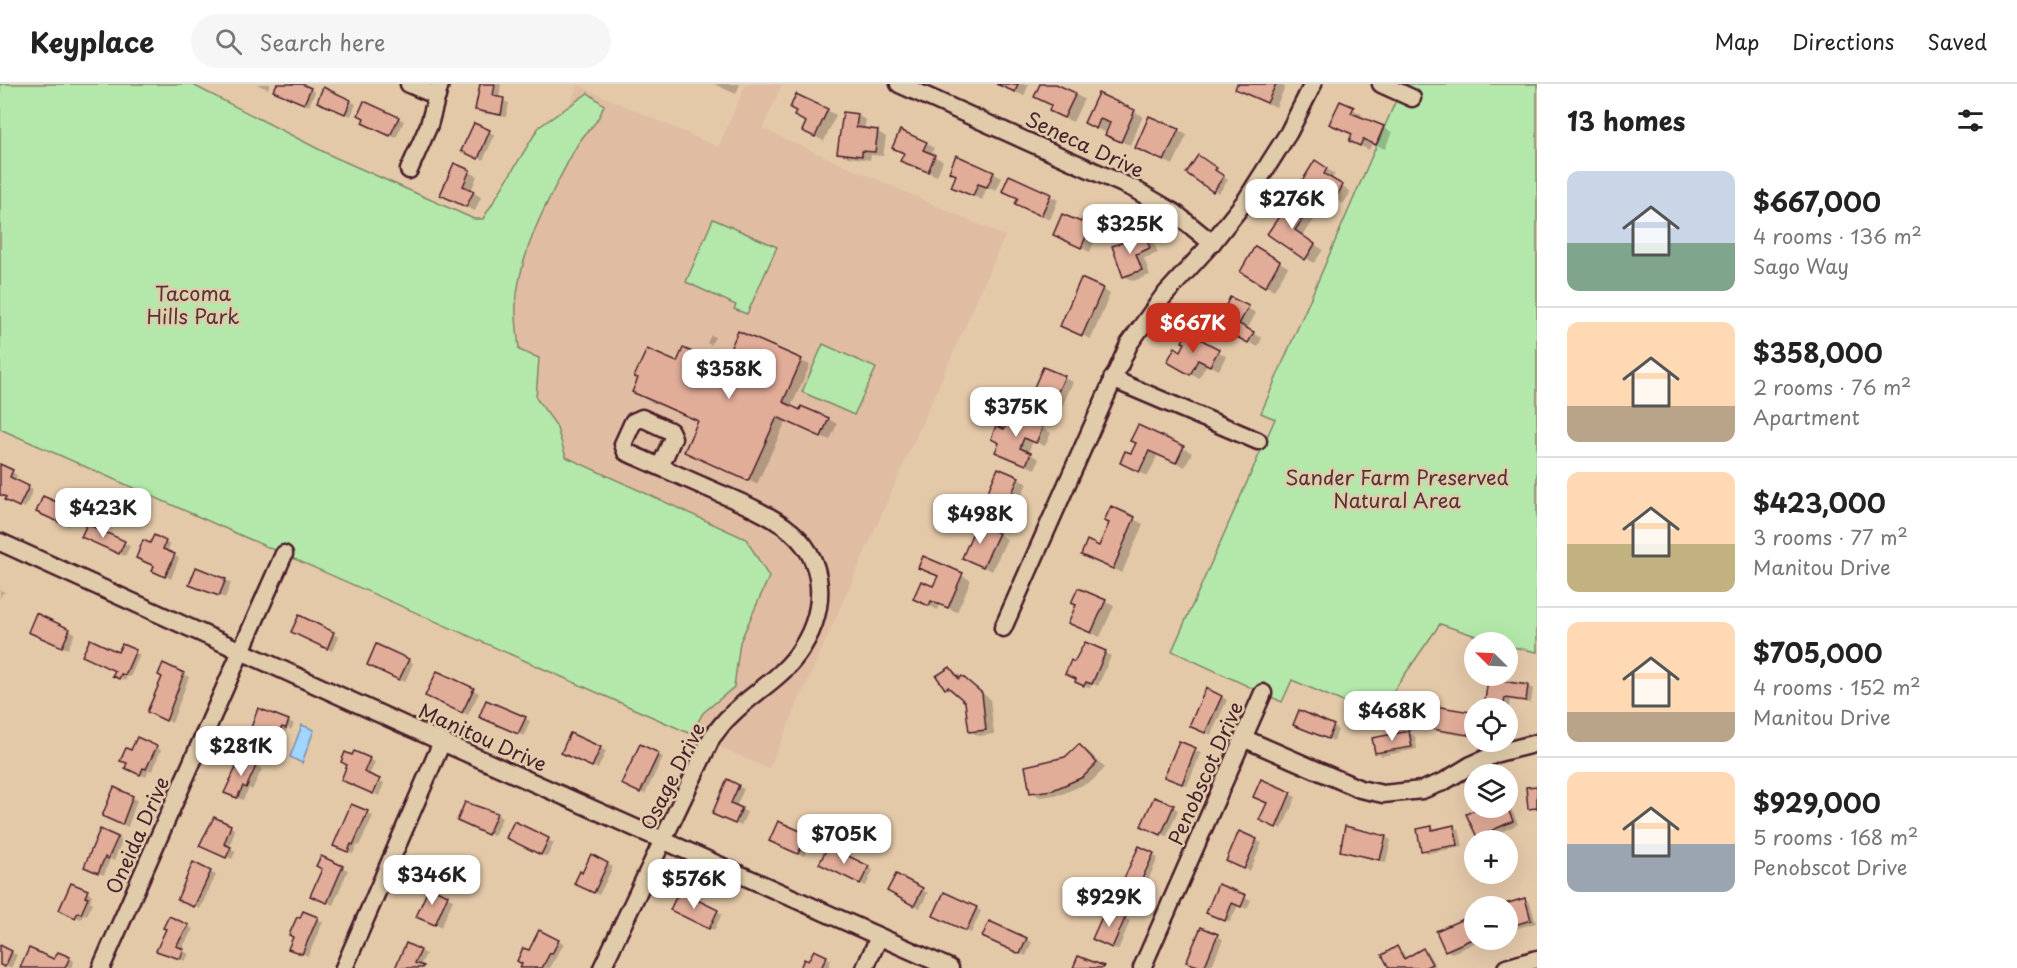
<!DOCTYPE html>
<meta charset="utf-8">
<style>
:root{--surface:#fff;--page:#f6f6f6;--text:#222;--muted:#767676;--line:#e0e0e0;--accent:#c8321e}
body{margin:0;font-family:"Playpen Sans",sans-serif;background:var(--page);color:var(--text);height:100vh;display:flex;flex-direction:column;font-size:22px;white-space:nowrap}
*{box-sizing:border-box;margin:0}
p{font-size:20px;color:var(--muted)}
.icon{flex:none;width:33px;height:33px;fill:none;stroke:currentColor;stroke-width:2;stroke-linecap:round;stroke-linejoin:round}
.map{position:relative;flex:1;overflow:hidden}
.sheet{display:flex;flex-direction:column;background:var(--surface);width:480px}
.sheet>*{flex:none}
.needle{width:39px;rotate:294deg}
.tools{position:absolute;left:1464px;top:548px;display:grid;gap:12px}
.tools a{display:grid;place-items:center;width:54px;height:54px;border-radius:50%;background:var(--surface);box-shadow:0 6px 24px #0002;font-size:30px}
.price{position:absolute;translate:-50% -51px;padding:0 14px;border-radius:12px;background:#fff;color:#222;font-size:20px;line-height:39px;filter:drop-shadow(0 2px 3px #0008)}
.price::after{content:'';position:absolute;left:50%;top:36px;width:18px;height:14px;margin-left:-9px;background:inherit;clip-path:polygon(0 0,100% 0,50% 100%)}
.price.active{background:var(--accent);color:#fff}
ul{padding:0;list-style:none}
li{display:flex;align-items:center;gap:18px;height:150px;padding:0 30px}
li+li{border-top:2px solid var(--line)}
li span{display:grid;place-items:center;flex:none;width:168px;height:120px;border-radius:12px;color:#555}
li>.icon{margin-inline-start:auto}
span .icon{width:72px;height:72px;fill:#fffc;stroke-width:1}
li b{font-size:26px}
h2{display:flex;justify-content:space-between;align-items:center;height:72px;padding:0 30px;font-size:26px}
header{display:flex;align-items:center;gap:36px;box-sizing:border-box;height:84px;padding:0 30px;background:var(--surface);border-bottom:2px solid var(--line)}
header strong{font-size:28px}
nav{display:flex;gap:33px;margin-inline-start:auto;font-size:21px}
.search{width:420px;height:54px;background:var(--page);display:flex;align-items:center;gap:15px;box-sizing:border-box;padding:0 21px;border-radius:33px;color:var(--muted);font-size:22px}
main{display:flex;flex:1;min-height:0}
.map>svg:first-child{display:block}
</style>
<header>
<strong>Keyplace</strong>
<div class="search"><svg class="icon" aria-label="search" viewBox="0 0 24 24"><circle cx="10" cy="10" r="6"/><path d="M15 15l6 6"/></svg>Search here</div>
<nav><a>Map</a><a>Directions</a><a>Saved</a></nav>
</header>
<main>
<div class="map">
<svg width="1537" height="884" viewBox="0 0 1537 884">
<rect width="100%" height="100%" fill="#e4c9a9"/>
<filter id="ink" filterUnits="userSpaceOnUse"><feTurbulence type="fractalNoise" baseFrequency=".0167" numOctaves="2"/><feDisplacementMap in="SourceGraphic" scale="12" xChannelSelector="R" yChannelSelector="G"/><feConvolveMatrix kernelMatrix="1 2 1 2 8 2 1 2 1" color-interpolation-filters="sRGB"/></filter>
<g filter="url(#ink)">
<path fill="#e0bda2" d="M746,0H782L763,45L1005,152L769,685L358,503L578,1L718,63Z"/>
<g fill="#b4e8aa" stroke="#7f846a" stroke-width="1.5">
<path d="M0,0H191L332,72L474,135H483L539,43L588,9L604,21C597,43 586,45 576,63C550,112 520,164 516,220C515,235 518,251 519,266L539,274L536,314L556,341L566,373L746,455L769,493L740,558L734,603L703,629L691,650L0,345Z"/>
<path d="M1403,0H1537V568L1508,562V558H1494L1440,540L1376,632L1292,596L1282,618L1172,567L1275,335L1261,329Z"/>
<path d="M713,135L777,163L747,230L734,225L736,221L686,198Z"/>
<path d="M823,260L876,284L854,331L802,308Z"/>
</g>
<path fill="#a0d6ff" stroke="#7e8daa" stroke-width="1.5" d="M302,641L314,646L302,679L290,673Z"/>
<g fill="#0003">
<path d="M256,0H270L268,5Z"/>
<path d="M278,0H302L315,8L309,22L281,10Z"/>
<path d="M481,0H501L499,15L509,19L506,33L482,29L477,25Z"/>
<path d="M714,0H740L736,10Z"/>
<path d="M997,0H1029L1024,12Z"/>
<path d="M1042,0H1053L1084,15L1073,38L1059,32Z"/>
<path d="M1239,0H1279L1285,3L1276,23L1246,9Z"/>
<path d="M324,5L356,20L351,32L324,21Z"/>
<path d="M1098,11L1143,32L1130,61L1115,55L1114,34L1111,33L1105,48L1095,44Z"/>
<path d="M797,12L836,31L824,57L812,51L808,38L798,27Z"/>
<path d="M1340,19L1362,30L1360,34L1392,48L1385,65L1372,59L1369,66L1359,61Z"/>
<path d="M857,31L866,36L864,46L878,48L886,53L883,72L871,71L870,76L848,73L839,68Z"/>
<path d="M398,34L404,37L396,54L369,41Z"/>
<path d="M475,41L495,51L483,76L469,70Z"/>
<path d="M1178,46L1187,51L1173,81L1145,68Z"/>
<path d="M926,59L934,64L931,71L943,77L937,92L911,81Z"/>
<path d="M1204,76L1228,96L1219,109L1213,106Z"/>
<path d="M1315,78L1335,90L1331,96L1351,108L1343,120L1336,116L1333,123L1312,111L1316,104Z"/>
<path d="M469,88L477,92L471,107L481,113L475,127L450,116Z"/>
<path d="M993,89L1002,94L996,107L987,103L982,116L961,107L958,91Z"/>
<path d="M1050,112L1058,116L1050,136L1025,125L1020,114Z"/>
<path d="M1299,122L1316,133L1303,152L1323,166L1314,179L1269,149Z"/>
<path d="M1101,135L1109,140L1104,152L1098,149L1090,168L1063,155L1082,140Z"/>
<path d="M1145,152L1153,157L1158,169L1144,174L1150,191L1133,197L1124,192Z"/>
<path d="M1255,164L1288,183L1274,206L1242,187Z"/>
<path d="M1102,205L1110,210L1091,255L1071,247Z"/>
<path d="M1231,215L1256,229L1247,246L1262,254L1258,263L1223,244L1219,251L1199,239L1220,235Z"/>
<path d="M739,249L810,281L791,323L828,335L837,340L830,356L786,337L757,400L695,372L700,337L678,280L696,271L705,276L702,282L720,293Z"/>
<path d="M1187,250L1226,272L1219,286L1207,280L1199,294L1169,278L1182,269L1187,259Z"/>
<path d="M711,251L715,253L711,261L707,259Z"/>
<path d="M1064,294L1073,298L1057,334L1037,325Z"/>
<path d="M1042,344L1051,349L1045,362L1033,357L1028,369L1039,375L1035,385L1005,372V347Z"/>
<path d="M1137,359L1183,364L1192,369L1185,383L1158,370L1148,392L1130,384L1132,371Z"/>
<path d="M0,382L17,391L15,397L33,406L25,424L12,418L7,413L0,410Z"/>
<path d="M1018,394L1027,399L1012,434L999,428Z"/>
<path d="M1112,424L1143,440L1122,489L1091,475L1100,464L1111,439Z"/>
<path d="M70,425L75,428L69,442L43,431Z"/>
<path d="M88,442L130,462L125,472L88,455Z"/>
<path d="M998,450L1007,455L992,487L972,478Z"/>
<path d="M165,458L170,461L167,468L179,474L171,495L159,489L151,461Z"/>
<path d="M924,474L971,496L957,528L940,520L938,526L915,515L934,504L939,493L920,483Z"/>
<path d="M225,496L231,499L225,514L197,503Z"/>
<path d="M0,506L6,509H2L0,515Z"/>
<path d="M1105,517L1114,522L1100,553L1069,538Z"/>
<path d="M37,531L75,549L68,565L35,551Z"/>
<path d="M299,533L339,553L332,567L298,550Z"/>
<path d="M1086,560L1111,572L1098,602L1092,599L1090,604L1082,600L1075,580Z"/>
<path d="M135,568L140,571L130,593L127,592L125,597L114,591L119,570Z"/>
<path d="M408,576L413,579L405,598L374,584Z"/>
<path d="M950,584L990,615L994,650L979,652L970,647L966,617L946,604Z"/>
<path d="M183,590L189,593L172,639L149,627L164,593Z"/>
<path d="M1528,602L1533,605L1531,619L1510,616L1508,628V624H1486Z"/>
<path d="M473,606L479,609L468,631L432,614Z"/>
<path d="M1222,613L1227,616L1211,651L1196,644Z"/>
<path d="M1436,624L1474,631L1473,653L1439,648L1433,645Z"/>
<path d="M525,634L530,637L524,652L486,635Z"/>
<path d="M288,637L294,640L291,646L288,644L281,655L277,653L272,665L255,657Z"/>
<path d="M1333,642L1338,646L1334,657L1300,643Z"/>
<path d="M1409,649L1415,652L1417,665L1382,672L1376,668Z"/>
<path d="M571,651L606,667L598,685L568,671Z"/>
<path d="M1180,659L1201,669L1187,702L1171,695Z"/>
<path d="M1080,662L1088,667L1105,684L1092,697L1062,710L1040,713L1032,708Z"/>
<path d="M156,663L161,666L152,687L149,686L146,693L132,687V668Z"/>
<path d="M355,669L375,678L369,692L372,709L353,673Z"/>
<path d="M658,670L663,673L645,710L628,702Z"/>
<path d="M242,675L262,685L252,706L249,704L243,716L231,711Z"/>
<path d="M380,697L384,699L379,712L375,710Z"/>
<path d="M728,697L744,705L736,723L747,728L741,742L719,732Z"/>
<path d="M1262,697L1296,713L1282,745L1266,739L1268,719Z"/>
<path d="M132,713L137,716L128,743L109,735Z"/>
<path d="M1508,718L1518,740L1484,756L1478,752L1468,731L1485,723H1508Z"/>
<path d="M352,722L373,732L359,762L357,761L353,770L340,764Z"/>
<path d="M1173,723L1178,726L1167,752L1149,745Z"/>
<path d="M496,730L502,734L494,752L464,740Z"/>
<path d="M515,739L554,759L547,773L513,756Z"/>
<path d="M779,739L812,755L804,772L776,760Z"/>
<path d="M230,742L235,746L229,764L236,767L232,775L206,765Z"/>
<path d="M1453,742L1459,745L1463,763L1428,769L1423,766L1431,743L1436,746Z"/>
<path d="M1240,749L1262,759L1250,787L1233,780Z"/>
<path d="M1385,753L1391,756L1386,778L1347,769L1341,766Z"/>
<path d="M117,754L122,757L114,777L110,775L104,791L91,786Z"/>
<path d="M1153,771L1158,774L1141,812L1127,806Z"/>
<path d="M592,772L613,783L599,811L581,802L583,791Z"/>
<path d="M322,774L348,786L333,821L317,814L324,785Z"/>
<path d="M827,783H868L873,786L866,802Z"/>
<path d="M210,788L216,791L200,825L185,818Z"/>
<path d="M897,792L928,809L920,824L889,807Z"/>
<path d="M429,805L453,816L441,843L423,835Z"/>
<path d="M87,808L92,811L90,817L93,819L87,831L84,830L81,835L66,829Z"/>
<path d="M1245,813L1251,816L1247,825L1238,821L1230,838L1208,828Z"/>
<path d="M1524,816L1530,819L1536,839L1508,847V822H1504Z"/>
<path d="M976,824L981,827L971,849L940,834Z"/>
<path d="M717,827L722,830L714,846L678,829Z"/>
<path d="M304,829L323,838L308,872L296,867L295,853Z"/>
<path d="M1125,834L1130,837L1118,866L1099,858Z"/>
<path d="M1463,837L1469,840L1477,858L1452,869L1446,866Z"/>
<path d="M188,842L193,845L181,866L189,870L185,877L163,869Z"/>
<path d="M1202,845L1223,855L1211,884H1201L1188,878Z"/>
<path d="M1026,855L1032,858L1026,872L990,856Z"/>
<path d="M558,857L564,860L550,884H522L529,868Z"/>
<path d="M0,863L17,871L11,884L0,880Z"/>
<path d="M1397,864L1402,867L1407,875L1423,866L1428,869L1436,883L1391,884Z"/>
<path d="M420,867L426,870L420,882L424,884H397Z"/>
<path d="M826,873L831,876L828,884H802Z"/>
<path d="M69,874L74,877L71,884H22Z"/>
</g>
<g fill="#e1ac98" stroke="#4a1f2b" stroke-width="1.5">
<path d="M277,0H302L311,4L304,20L273,7Z"/>
<path d="M480,0H495L493,12L504,14L501,31L475,26Z"/>
<path d="M996,0H1018L1015,8Z"/>
<path d="M1040,0H1056L1076,9L1064,34L1049,27L1051,21L1034,13Z"/>
<path d="M1237,0H1276L1267,19L1235,5Z"/>
<path d="M323,3L351,16L345,30L317,18Z"/>
<path d="M1098,9L1135,26L1121,58L1105,51L1110,39L1100,35L1096,45L1084,39Z"/>
<path d="M796,10L828,25L815,53L802,47L806,38L794,32L796,27L790,24Z"/>
<path d="M364,17L399,33L390,52L362,39L364,34L358,31Z"/>
<path d="M1340,17L1354,23L1351,29L1384,42L1376,61L1363,55L1360,62L1349,57L1352,50L1329,40Z"/>
<path d="M843,28L858,30L856,43L878,46L875,68L862,67V72L837,69Z"/>
<path d="M1149,32L1179,45L1164,77L1135,64Z"/>
<path d="M474,39L490,46L478,75L461,67Z"/>
<path d="M900,46L927,58L923,66L935,71L928,88L900,77L904,69L892,64Z"/>
<path d="M956,71L994,88L987,103L978,100L973,112L951,103L956,91L949,88Z"/>
<path d="M1198,71L1217,84L1215,86L1224,92L1213,108L1186,89Z"/>
<path d="M1315,76L1327,84L1324,90L1343,101L1334,117L1327,113L1323,119L1310,111L1314,105L1302,97Z"/>
<path d="M454,79L470,86L463,102L474,107L466,123L440,111Z"/>
<path d="M1009,91L1051,110L1041,132L1015,120L1018,114L1002,107Z"/>
<path d="M1291,115L1308,127L1295,146L1315,160L1305,176L1267,150Z"/>
<path d="M1086,127L1102,134L1095,148L1089,146L1081,164L1053,151L1062,130L1081,138Z"/>
<path d="M1145,151L1150,164L1136,170L1142,186L1123,193L1112,162Z"/>
<path d="M1255,162L1280,177L1265,203L1240,188Z"/>
<path d="M1081,194L1103,204L1082,252L1060,242Z"/>
<path d="M1230,213L1249,222L1239,240L1254,248L1248,259L1214,241L1210,248L1197,240L1205,225L1220,233Z"/>
<path d="M738,247L802,275L783,318L800,326L801,322L829,334L821,353L777,333L748,397L684,368L698,337L632,308L638,294L634,293L647,265L677,278L683,264L697,270L694,277L703,281L702,283L719,291Z"/>
<path d="M1187,248L1219,265L1210,282L1198,276L1190,291L1167,278L1175,263L1181,267L1185,259L1182,258Z"/>
<path d="M1043,283L1065,292L1048,330L1026,321Z"/>
<path d="M1012,329L1043,343L1036,359L1024,354L1020,364L1031,369L1026,381L995,368L999,359L991,355L996,342L1004,345Z"/>
<path d="M1138,341L1184,362L1176,379L1149,367L1139,388L1120,379L1125,367L1131,369L1136,359L1130,357Z"/>
<path d="M0,380L13,386L10,393L29,402L19,423L4,416L6,413L0,411Z"/>
<path d="M998,384L1019,393L1003,430L989,424L992,417L985,414Z"/>
<path d="M43,412L70,424L63,440L36,428Z"/>
<path d="M1111,422L1135,433L1113,485L1081,471L1087,456L1099,462L1109,439L1104,437Z"/>
<path d="M977,439L999,449L983,483L962,474Z"/>
<path d="M87,440L125,457L119,470L81,453Z"/>
<path d="M154,451L166,457L163,465L175,470L165,493L152,487L154,482L136,474L143,456L150,459Z"/>
<path d="M923,472L963,489L948,524L931,517L929,522L913,515L921,497L933,502L938,492L918,484Z"/>
<path d="M196,483L226,495L219,512L189,501Z"/>
<path d="M1078,504L1106,516L1091,549L1068,539L1076,521L1071,519Z"/>
<path d="M36,529L70,545L62,563L28,548Z"/>
<path d="M299,531L334,548L327,565L291,548Z"/>
<path d="M90,555L118,568L122,560L136,566L125,591L121,590L119,595L112,592L115,587L82,572Z"/>
<path d="M1085,558L1106,567L1092,600L1086,598L1084,602L1075,598L1076,595L1065,590L1071,576L1074,578Z"/>
<path d="M376,560L409,575L399,596L367,581Z"/>
<path d="M163,579L184,589L166,637L147,628L162,593L158,591Z"/>
<path d="M950,583L959,595L962,592L982,609L986,646L969,648L965,618L948,603L945,605L936,592Z"/>
<path d="M437,587L474,604L462,629L425,612Z"/>
<path d="M1488,595L1528,601L1526,617L1505,614L1503,624H1484Z"/>
<path d="M1206,604L1222,612L1205,649L1189,642Z"/>
<path d="M486,616L526,633L518,650L479,633Z"/>
<path d="M1435,622L1471,628L1468,651L1432,645Z"/>
<path d="M258,624L289,636L286,644L282,643L275,653L271,652L267,663L247,655Z"/>
<path d="M1299,626L1334,641L1328,655L1293,641Z"/>
<path d="M1409,647L1412,663L1375,669L1372,654Z"/>
<path d="M570,649L601,663L592,683L561,669Z"/>
<path d="M137,653L157,662L146,685L143,684L140,691L125,684L127,679L120,677L126,664L131,666Z"/>
<path d="M1179,657L1196,664L1182,700L1164,693Z"/>
<path d="M640,660L659,669L640,709L621,700Z"/>
<path d="M1079,660L1097,679L1083,693L1053,706L1030,709L1025,682L1065,673Z"/>
<path d="M354,667L370,674L364,688L380,695L373,710L341,696L347,681L341,678L345,668L352,671Z"/>
<path d="M241,673L257,680L246,704L243,702L237,714L224,709Z"/>
<path d="M727,695L739,701L731,719L742,724L735,740L712,730Z"/>
<path d="M1261,695L1291,708L1276,744L1259,736L1267,719L1253,713Z"/>
<path d="M1537,702V724L1528,725L1526,703Z"/>
<path d="M114,703L133,712L122,741L102,732Z"/>
<path d="M1154,713L1174,721L1161,751L1141,742Z"/>
<path d="M465,718L497,729L488,751L457,737Z"/>
<path d="M351,720L368,727L353,761L351,760L348,768L333,762Z"/>
<path d="M1481,723H1507L1513,737L1477,753L1466,730Z"/>
<path d="M214,733L231,741L224,760L231,763L226,774L199,762Z"/>
<path d="M514,737L549,754L541,771L506,754Z"/>
<path d="M778,737L807,750L798,770L769,757Z"/>
<path d="M1454,741L1458,761L1421,767L1417,745L1432,742V746Z"/>
<path d="M1345,742L1386,752L1380,776L1340,767Z"/>
<path d="M100,745L118,753L108,775L105,773L98,789L84,783Z"/>
<path d="M1239,747L1257,755L1244,785L1226,777Z"/>
<path d="M828,762L869,782L860,800L819,780Z"/>
<path d="M1139,762L1154,769L1135,810L1120,803Z"/>
<path d="M591,770L608,779L594,809L574,800L580,787L582,789Z"/>
<path d="M321,772L343,782L327,819L310,812L322,785L316,782Z"/>
<path d="M193,778L211,787L194,823L177,816Z"/>
<path d="M896,790L923,804L914,822L887,807Z"/>
<path d="M71,799L88,806L85,813L88,814L81,830L78,828L75,834L59,826Z"/>
<path d="M1218,800L1246,811L1241,823L1232,819L1225,837L1206,829Z"/>
<path d="M429,803L448,811L435,841L416,833Z"/>
<path d="M679,807L718,826L709,845L670,826Z"/>
<path d="M944,808L977,823L966,847L933,832Z"/>
<path d="M1525,814L1531,836L1508,843V822H1498Z"/>
<path d="M1106,824L1126,832L1112,864L1092,855Z"/>
<path d="M303,827L318,833L302,870L288,865L293,853L289,851L297,833L300,834Z"/>
<path d="M169,832L189,841L176,862L184,865L180,875L156,867L166,845L163,844Z"/>
<path d="M1463,835L1472,855L1445,867L1436,847Z"/>
<path d="M989,837L1027,854L1020,870L982,853Z"/>
<path d="M1201,843L1218,850L1204,884L1186,878Z"/>
<path d="M539,846L559,856L552,870L550,869L542,884H520L522,880L517,877L523,864L529,866Z"/>
<path d="M406,859L421,866L415,879L424,882L423,884H395Z"/>
<path d="M0,861L12,867L5,883L0,881Z"/>
<path d="M1397,862L1404,875L1423,864L1432,880L1424,884H1389L1382,871Z"/>
<path d="M29,864L54,875L58,868L70,873L65,884H20Z"/>
<path d="M814,866L827,872L821,884H800L804,875L808,877Z"/>
<path d="M1078,872L1104,882L1103,884H1073Z"/>
</g>
<g fill="none" stroke-linecap="round" stroke-linejoin="round">
<defs>
<g id="minor">
<path d="M409,0L437,12"/>
<path d="M899,0L1134,105L1175,129L1212,159"/>
<path d="M1381,0L1412,14"/>
<path d="M409,86L429,41L440,0"/>
<path d="M1112,295L1258,357"/>
<path d="M0,458L442,658L950,884"/>
<path d="M1003,544L1129,260L1162,214L1212,159L1246,116L1289,48L1313,0"/>
<path d="M1243,654L1360,705L1383,710L1422,706L1443,698L1471,681L1498,669L1537,659"/>
<path d="M101,884L284,470"/>
<path d="M344,884L442,658"/>
<path d="M602,884L712,653C718,646 723,638 730,632C751,610 779,596 797,571C828,528 829,474 784,442C761,426 735,416 710,405C682,393 654,380 626,368L623,360L633,338L642,334L670,347L673,354L660,383"/>
<path d="M865,884L879,853"/>
<path d="M1142,884L1263,609"/>
<path d="M1506,884L1537,875"/>
</g>
</defs>
<use href="#minor" stroke="#4a1f2b" stroke-width="21"/>
<use href="#minor" stroke="#e0ccaa" stroke-width="16"/>
</g>
</g>
<g text-anchor="middle" dominant-baseline="central" stroke-width="5" stroke-linejoin="round" paint-order="stroke">
<g font-size="20" fill="#4a1f2b" stroke="#e0ccaa">
<text transform="translate(1085 60) rotate(25)">Seneca Drive</text>
<text transform="translate(483 653) rotate(24)">Manitou Drive</text>
<text transform="translate(1205 689) rotate(-66)">Penobscot Drive</text>
<text transform="translate(672 692) rotate(-63)">Osage Drive</text>
<text transform="translate(137 751) rotate(-66)">Oneida Drive</text>
</g>
<g font-size="20" fill="#553338" stroke="#e0ccaa">
<text x="193" y="209">Tacoma<tspan x="193" dy="23">Hills Park</tspan></text>
<text x="1397" y="393">Sander Farm Preserved<tspan x="1397" dy="23">Natural Area</tspan></text>
</g>
</g>
</svg>
<div class="tools">
<a><svg class="needle" viewBox="-14 -14 28 28"><path d="M0-13l5 13h-10z" fill="#e53935"/><path d="M0 13l5-13h-10z" fill="#767676"/></svg></a>
<a><svg class="icon" aria-label="locate" viewBox="0 0 24 24"><circle cx="12" cy="12" r="6"/><path d="M12 2v4M12 18v4M2 12h4M18 12h4"/></svg></a>
<a><svg class="icon" aria-label="layers" viewBox="0 0 24 24"><path d="M12 4l9 5-9 5-9-5zM3 14l9 5 9-5"/></svg></a>
<a>+</a>
<a>−</a>
</div>
<b class="price" style="left:1292px;top:146px">$276K</b>
<b class="price" style="left:1130px;top:171px">$325K</b>
<b class="price active" style="left:1193px;top:270px">$667K</b>
<b class="price" style="left:729px;top:316px">$358K</b>
<b class="price" style="left:1016px;top:354px">$375K</b>
<b class="price" style="left:103px;top:455px">$423K</b>
<b class="price" style="left:980px;top:461px">$498K</b>
<b class="price" style="left:1392px;top:658px">$468K</b>
<b class="price" style="left:241px;top:693px">$281K</b>
<b class="price" style="left:844px;top:781px">$705K</b>
<b class="price" style="left:432px;top:822px">$346K</b>
<b class="price" style="left:694px;top:826px">$576K</b>
<b class="price" style="left:1109px;top:844px">$929K</b>
</div>
<section class="sheet">
<h2>13 homes<svg class="icon" aria-label="filters" viewBox="0 0 24 24"><path d="M4 7h16M4 17h16"/><circle cx="9" cy="7" r="2"/><circle cx="15" cy="17" r="2"/></svg></h2>
<ul>
<li><span style="background:linear-gradient(#c9d6e8 60%,#7fa58c 0)"><svg class="icon" aria-label="home" viewBox="0 0 24 24"><path d="M3 11l9-7 9 7M6 9v11h12V9"/></svg></span><div><b>$667,000</b><p>4 rooms · 136 m²</p><p>Sago Way</p></div></li>
<li><span style="background:linear-gradient(#ffd9b3 70%,#b9a48a 0)"><svg class="icon" aria-label="home" viewBox="0 0 24 24"><path d="M3 11l9-7 9 7M6 9v11h12V9"/></svg></span><div><b>$358,000</b><p>2 rooms · 76 m²</p><p>Apartment</p></div></li>
<li><span style="background:linear-gradient(#ffd9b3 60%,#c2b280 0)"><svg class="icon" aria-label="home" viewBox="0 0 24 24"><path d="M3 11l9-7 9 7M6 9v11h12V9"/></svg></span><div><b>$423,000</b><p>3 rooms · 77 m²</p><p>Manitou Drive</p></div></li>
<li><span style="background:linear-gradient(#ffd9b3 75%,#b9a48a 0)"><svg class="icon" aria-label="home" viewBox="0 0 24 24"><path d="M3 11l9-7 9 7M6 9v11h12V9"/></svg></span><div><b>$705,000</b><p>4 rooms · 152 m²</p><p>Manitou Drive</p></div></li>
<li><span style="background:linear-gradient(#ffd9b3 60%,#9aa5b1 0)"><svg class="icon" aria-label="home" viewBox="0 0 24 24"><path d="M3 11l9-7 9 7M6 9v11h12V9"/></svg></span><div><b>$929,000</b><p>5 rooms · 168 m²</p><p>Penobscot Drive</p></div></li>
</ul>
</section>
</main>
